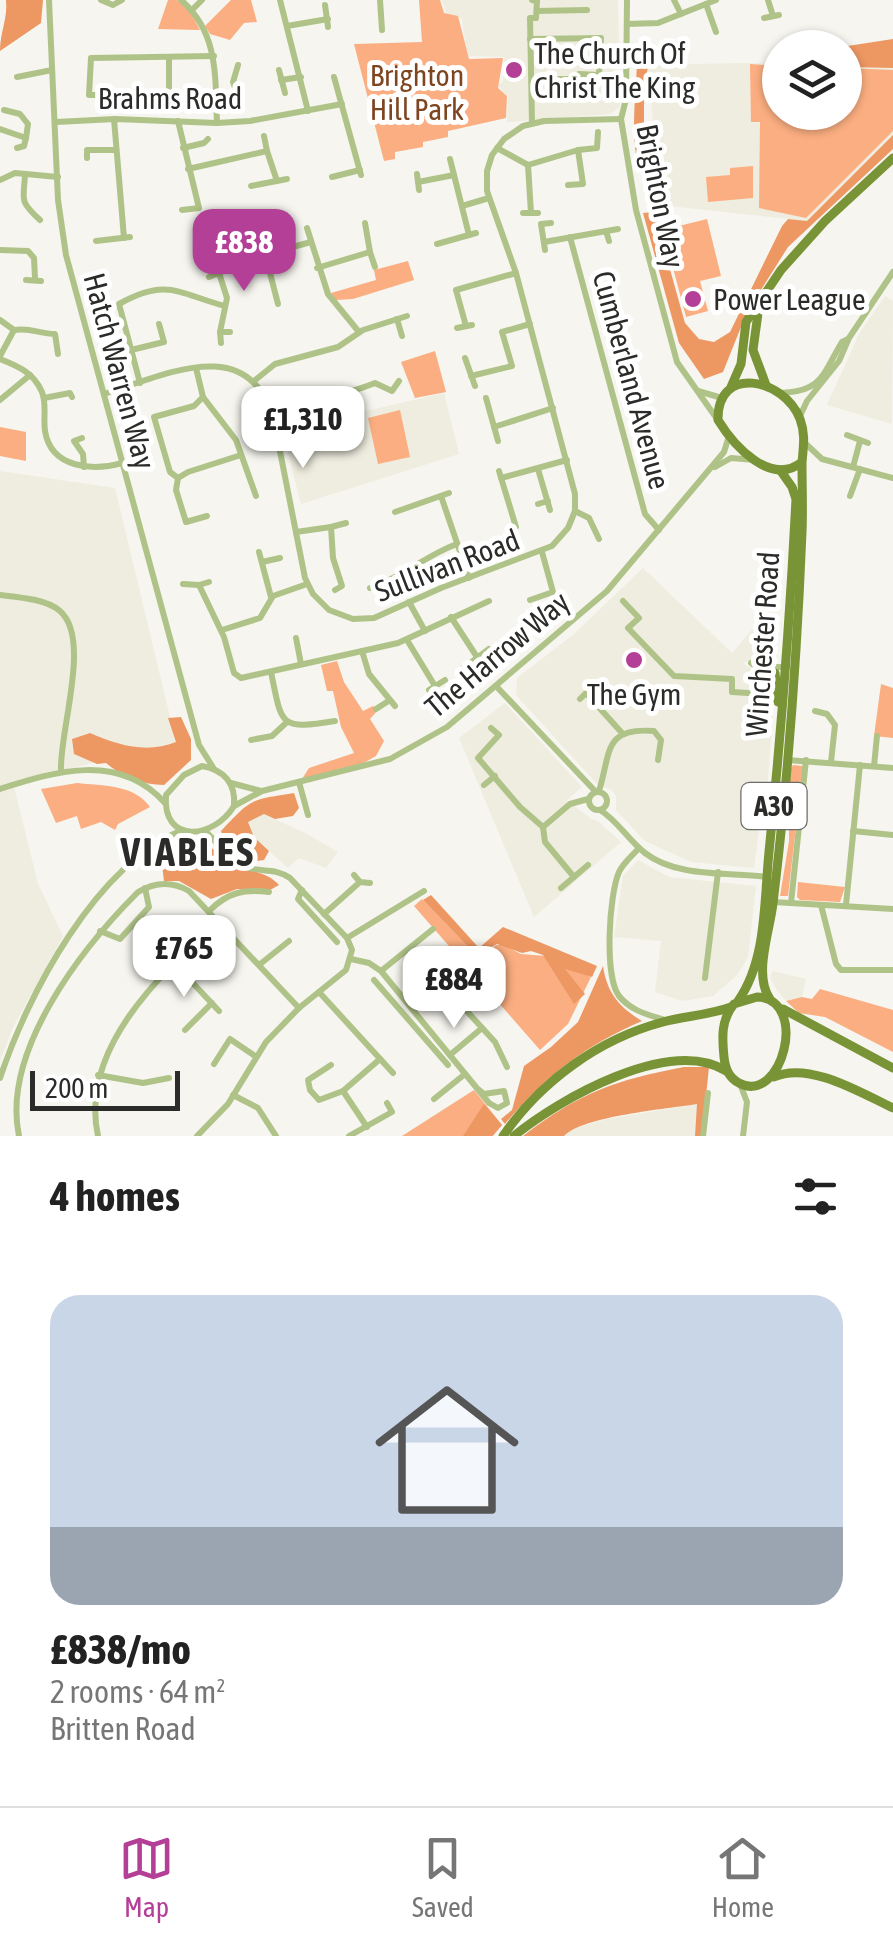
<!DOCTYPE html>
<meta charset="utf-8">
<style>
:root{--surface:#fff;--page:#f6f6f6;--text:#222;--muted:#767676;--line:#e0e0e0;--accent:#b43f97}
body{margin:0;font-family:"Asap Condensed",sans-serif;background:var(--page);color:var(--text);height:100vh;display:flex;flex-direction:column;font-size:38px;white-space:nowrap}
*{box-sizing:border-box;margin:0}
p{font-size:32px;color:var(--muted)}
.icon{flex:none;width:55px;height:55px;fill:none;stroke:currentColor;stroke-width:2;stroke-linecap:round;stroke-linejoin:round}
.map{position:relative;height:1136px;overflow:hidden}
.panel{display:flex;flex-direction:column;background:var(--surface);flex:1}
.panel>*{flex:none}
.buttons{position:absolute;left:762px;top:30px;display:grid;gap:20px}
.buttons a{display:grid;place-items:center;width:100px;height:100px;border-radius:50%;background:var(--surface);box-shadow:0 2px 8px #0004;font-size:50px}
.scale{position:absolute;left:30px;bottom:25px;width:150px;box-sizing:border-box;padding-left:10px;border:5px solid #2b2b29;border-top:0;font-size:28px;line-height:35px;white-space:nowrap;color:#2b2b29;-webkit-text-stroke:8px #fff;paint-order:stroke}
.price{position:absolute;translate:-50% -85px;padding:0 22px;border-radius:20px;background:#fff;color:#222;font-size:32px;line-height:65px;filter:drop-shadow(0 2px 5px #0008)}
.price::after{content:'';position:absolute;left:50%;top:60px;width:30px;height:22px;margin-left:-15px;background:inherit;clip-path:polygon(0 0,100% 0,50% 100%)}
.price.current{background:var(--accent);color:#fff}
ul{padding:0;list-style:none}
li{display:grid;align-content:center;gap:20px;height:530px;padding:0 50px}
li+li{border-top:2px solid var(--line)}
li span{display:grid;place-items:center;height:310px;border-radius:30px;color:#555}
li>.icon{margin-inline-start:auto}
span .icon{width:180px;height:180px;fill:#fffc;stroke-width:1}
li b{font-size:42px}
h2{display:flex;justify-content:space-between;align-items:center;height:120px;padding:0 50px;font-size:42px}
.tab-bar{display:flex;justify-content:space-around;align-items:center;height:140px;border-top:2px solid var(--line);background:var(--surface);font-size:28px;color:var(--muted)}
.tab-bar a{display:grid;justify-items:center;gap:5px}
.tab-bar .current{color:var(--accent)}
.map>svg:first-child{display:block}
</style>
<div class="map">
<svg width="893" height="1136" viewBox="0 0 893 1136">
<rect width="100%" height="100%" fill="#f6f5ef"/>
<g fill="#efeddf">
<path d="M442,0H618L620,107L610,114L507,122L508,96L498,86L503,81L504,57L467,56L462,19L446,13Z"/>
<path d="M744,63L780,64V112H845V67L893,68V135L807,221L660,205L648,65Z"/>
<path d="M885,296L893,301L892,424L827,405L859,334Z"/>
<path d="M444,393L459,454L301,504L285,442L327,431L331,419Z"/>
<path d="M0,471L115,488L176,742L13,783L38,884L63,936L13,1027L0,1061Z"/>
<path d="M643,568L732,653L769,610L777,595V657L755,658L743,663L772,683L773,715L765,816H761L754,868L691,862L645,841L616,810V796L612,790L598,785L516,695L517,678L574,634Z"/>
<path d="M505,703L582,787L567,800L591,819L598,821L621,842L534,917L459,738Z"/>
<path d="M264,814L307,834L338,852L326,868L299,858L288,868L254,837L247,822Z"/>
<path d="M638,860L669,877L756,886L748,957L738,974L713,996L682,1001L655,992L661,941L614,937L623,876Z"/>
<path d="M773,971L806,979L802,997L786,1001L776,989L770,977Z"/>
<path d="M698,1104L695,1136H564L569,1130L607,1119Z"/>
</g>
<g fill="#fbae81">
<path d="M168,0H177L190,11L200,30L158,29Z"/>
<path d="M231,0H251L257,22L244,23L230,40L210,34L205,26Z"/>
<path d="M419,0H440L444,13L458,16L469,59L503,58L498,88L507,96L506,118L448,131V137L423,142V147L395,152V159L384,161L354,44L422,42Z"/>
<path d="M750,64L780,66V112H845V68L893,70V131L806,218L759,208L760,122H751Z"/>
<path d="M753,166V198L708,202L706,177L730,175V168Z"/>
<path d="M707,219L721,276L700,281L708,311L686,317L663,230Z"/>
<path d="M408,261L414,280L353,299L336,300L331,293L376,280L374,270Z"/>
<path d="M435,351L446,392L415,398L401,362Z"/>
<path d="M400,410L410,457L378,464L368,418Z"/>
<path d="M0,427L26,432V461L0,456Z"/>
<path d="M337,661L344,682L363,711L373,706L377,711L370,719L384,741L376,756L360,765L302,779L309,768L354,753L341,727L333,691H327L321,665Z"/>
<path d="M881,684L893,688V738L874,736Z"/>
<path d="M793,765L803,766L788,896H780L789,841V772Z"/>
<path d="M77,783C102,786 134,784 150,807L118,824L115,830L101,822L81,829L77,816L56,823L41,789Z"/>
<path d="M798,882L845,887L840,902L800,900L797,897Z"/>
<path d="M422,899L479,958L496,945H503L521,954L546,956L591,977L568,1024L540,1050L414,906Z"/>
<path d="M820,989L893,1010V1052L825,1017L799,1013L786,1001L802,997L812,999Z"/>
<path d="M474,1090L502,1125L493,1136H402Z"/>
</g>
<g fill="#ed9763">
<path d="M6,0H43L41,23L0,51C0,32 8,18 6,0Z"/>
<path d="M893,39V68L845,67V48L841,47Z"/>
<path d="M641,60L648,65L644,100V180C628,152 636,95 637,63Z"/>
<path d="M893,135V149L788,247L747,312L723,372L704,379L679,343L643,213L654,212L685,323L699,339L714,342L730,332L782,226L788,219L807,221Z"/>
<path d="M181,717L191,739V760L164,785C143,785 121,776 106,763L97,764L74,754L72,739L90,733C118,745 146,754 176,742L168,718Z"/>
<path d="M294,793L299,808L293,816L275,819L264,814L248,822L254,837L269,851L264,860L240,863L228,852L221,831C252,798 250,800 294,793Z"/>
<path d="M189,840C211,840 215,855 233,864C249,872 267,871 279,885L270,890L237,889L211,899L179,881H164L160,849Z"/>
<path d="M431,895L479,948L503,927L597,966L592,977L565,969L585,994L574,1004L543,955L531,951L522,953L497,944L476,955L423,900Z"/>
<path d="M603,966C607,993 619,1007 642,1021C586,1045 544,1077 505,1124L501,1119L512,1110L524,1066L551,1047L578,1022Z"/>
<path d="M684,1067H709L702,1136H695L697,1104C667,1109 583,1116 564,1136H523C579,1093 615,1080 684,1067Z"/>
<path d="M484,1104L502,1125L492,1136H463Z"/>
</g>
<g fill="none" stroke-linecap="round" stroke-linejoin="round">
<g stroke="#afc388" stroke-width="6">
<path d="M49,0L58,200L66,255L199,745L214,769"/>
<path d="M101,0L113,5L122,0"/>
<path d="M181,0C219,33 215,77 217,123"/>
<path d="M280,0L308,111"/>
<path d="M380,0L382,30"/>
<path d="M627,0L626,99L621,119L636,210L677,362L717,419"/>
<path d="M674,0L681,14"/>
<path d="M768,0L773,16"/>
<path d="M706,4L716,32"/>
<path d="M325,5L328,27"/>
<path d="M192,10L202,0"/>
<path d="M537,11L587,10"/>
<path d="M764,18L779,15"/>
<path d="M627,24L658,23L716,0"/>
<path d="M287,26L328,19"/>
<path d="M530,39L601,38L599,75L579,74L578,79H534"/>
<path d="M279,70L285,93"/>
<path d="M17,77L52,70"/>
<path d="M334,77L361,175"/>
<path d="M281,80L301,77"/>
<path d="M236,90L233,82L238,65"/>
<path d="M169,91V57"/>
<path d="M96,95H89L91,58L214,56"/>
<path d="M114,119L124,238"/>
<path d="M178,121L199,208L182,210"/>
<path d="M56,122L115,119L217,123L250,121L342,104"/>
<path d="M532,123L530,18H536L537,1L532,0"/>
<path d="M0,129L26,138L28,124L20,114L4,110"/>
<path d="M264,136L267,151"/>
<path d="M17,148L24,146L26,138"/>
<path d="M183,148L204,143L208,139"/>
<path d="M497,148L528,165L578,150L583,184L568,185"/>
<path d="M578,150L597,148L598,132"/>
<path d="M87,158V150H116"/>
<path d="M450,159L469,235"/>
<path d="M528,165L531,213"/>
<path d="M188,169L267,151L277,181"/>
<path d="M25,174C24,200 18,200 40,220"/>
<path d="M417,174L419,190"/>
<path d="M332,177L360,170"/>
<path d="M0,180L15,173L58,177"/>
<path d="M418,182L454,175"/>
<path d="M251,186L287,179"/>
<path d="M462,206L489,198"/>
<path d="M523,213H538"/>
<path d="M307,228L328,294L359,332"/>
<path d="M606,231L609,241"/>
<path d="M570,237L645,514L659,530"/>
<path d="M96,241L130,237"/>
<path d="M544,242L618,229"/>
<path d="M437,244L476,233"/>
<path d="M0,250L28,251L34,258L35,278"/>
<path d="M545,250L541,224L551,223"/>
<path d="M370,252L375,267"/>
<path d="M260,256L270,273L278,304"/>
<path d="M317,268L370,252L365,223"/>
<path d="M219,273L227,298L220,332L221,343"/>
<path d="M209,277L260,256L311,242"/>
<path d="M26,280L41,281"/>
<path d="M397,319L402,336"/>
<path d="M0,320L14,330"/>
<path d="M466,326L456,290L516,273"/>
<path d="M457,328L472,325"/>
<path d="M220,332H230"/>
<path d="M131,350L164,342L159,324"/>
<path d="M0,356L14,330C30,327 40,334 55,334L58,354"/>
<path d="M465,358L475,386"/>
<path d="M0,359C18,366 34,373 42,392C47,405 43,418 45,431C51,469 94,471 122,463"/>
<path d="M196,368L203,397L236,440L256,496"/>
<path d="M471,376L512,366L502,332L530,324"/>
<path d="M254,381L275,364L338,347L363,330L407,316"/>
<path d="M140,383L119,304C168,277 179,294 225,306"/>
<path d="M698,391L722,398"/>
<path d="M781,393C823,391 822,375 842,342L848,339"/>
<path d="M104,394C165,375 250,331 274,421L305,578L313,594L329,610L353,619L374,618L441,588L552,546L568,528L575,511V494L516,273L487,191V171L492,155L504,139L523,126L544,121L621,119"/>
<path d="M203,397L194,406L154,417L170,472L178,478L176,490L186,522L207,516"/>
<path d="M44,398L70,393L72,397"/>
<path d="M486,398L498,441"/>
<path d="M0,400L30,375"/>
<path d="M301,413L300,406H321"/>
<path d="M800,416L807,401L839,361L849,338L893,272"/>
<path d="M494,427L553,408"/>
<path d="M847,435L868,443"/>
<path d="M82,438L74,441L83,454L84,467"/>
<path d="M278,441L321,430V406C331,395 359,390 375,383L392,391L399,381"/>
<path d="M806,444L822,459L893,478"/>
<path d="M715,467L731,458L755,460"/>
<path d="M853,467L860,441"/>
<path d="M538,469L550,510"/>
<path d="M499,471L516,527"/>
<path d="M178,478L188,472L241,455"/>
<path d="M501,478L567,460"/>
<path d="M441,496L469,578"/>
<path d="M850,496L860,469"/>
<path d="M538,504L548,501"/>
<path d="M575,511L589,518L599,539"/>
<path d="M395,512L449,493"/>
<path d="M331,527L346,523"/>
<path d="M296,532L331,527L333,558L342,586L335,590"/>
<path d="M259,552L271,597"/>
<path d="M262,562L280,558"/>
<path d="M209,582L199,585L224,637L234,673L241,678L398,643L489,601"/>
<path d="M183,584L199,585"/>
<path d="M370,588C402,578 426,555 457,544"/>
<path d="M0,595C17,597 47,599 60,611C92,639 59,731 61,771"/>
<path d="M530,600L553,592L542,552"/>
<path d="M623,601L639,618L628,628L674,676L732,679V692L748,693"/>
<path d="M409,602L425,631"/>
<path d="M451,617L477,657"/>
<path d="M222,630L260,618L273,596L307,584"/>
<path d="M296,638L301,664"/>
<path d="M407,640L435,686"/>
<path d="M362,651L369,674L395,706"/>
<path d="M754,662L764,667H787"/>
<path d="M751,663L761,671L776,673"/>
<path d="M461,670L489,649"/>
<path d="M271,672C282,726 279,730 335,721"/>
<path d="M496,686L595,791"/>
<path d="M429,690L445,680"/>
<path d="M580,699L586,693L622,733"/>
<path d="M376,709L390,700"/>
<path d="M815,711L827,714L835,725L831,762"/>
<path d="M491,728L499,735L478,758L520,807L543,827L545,842L574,877L561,888"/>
<path d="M251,740L272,736L287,722"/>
<path d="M787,760L893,768"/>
<path d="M202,766C224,770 236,783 234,806C214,839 162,845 166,795L184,775Z"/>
<path d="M874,766L877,736"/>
<path d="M299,782L308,815"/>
<path d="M231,783L261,791"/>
<path d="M484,785L495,776"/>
<path d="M0,789C56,771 119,752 165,803"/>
<path d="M599,791C611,753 603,727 654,731L661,740L658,760"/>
<circle cx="598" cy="801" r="9"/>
<path d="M234,806L262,791L390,759L447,727L607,591L724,452L729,436"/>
<path d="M600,810C618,821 628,840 645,853C677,878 729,872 767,877"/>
<path d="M543,827L570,804L588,799"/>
<path d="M853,831L893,835"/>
<path d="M639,848C633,855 623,863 619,872C609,895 604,976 619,996C632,1012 650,1015 668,1021"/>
<path d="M354,875L360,882L370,883"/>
<path d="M574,877L588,865"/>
<path d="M302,890L298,899L337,942"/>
<path d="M773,902L893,909"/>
<path d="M791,903L806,760"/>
<path d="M821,905L836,964L841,970H893"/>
<path d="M846,905L860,765"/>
<path d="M209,911C228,892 244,889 269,892"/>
<path d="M324,914L360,882"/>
<path d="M100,931L120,939L149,907L145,888"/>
<path d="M347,938L424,891"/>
<path d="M351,959L369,963L381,971L489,1103L498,1108L507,1103L504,1091L484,1094L478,1089"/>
<path d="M175,964L219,1011"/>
<path d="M259,965L289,941"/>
<path d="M381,971L433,929"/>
<path d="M432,973L495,1042L507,1067"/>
<path d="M705,978L718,872"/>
<path d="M374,980L448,1065"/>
<path d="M319,992L393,1073"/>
<path d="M185,1030L212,1003"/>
<path d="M450,1055L482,1028"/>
<path d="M214,1064L230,1039L255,1056"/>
<path d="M331,1065L308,1080L310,1090L319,1100L343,1091L380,1059"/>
<path d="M98,1075L143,1083L169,1078"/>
<path d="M0,1078C28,994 95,866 182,830"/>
<path d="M740,1084L747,1102L743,1136"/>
<path d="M343,1091L367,1127"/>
<path d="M233,1095L258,1108L276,1136"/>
<path d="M434,1099L465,1074"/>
<path d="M19,1136C1,1051 82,948 138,892C155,882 172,881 189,891L299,1008"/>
<path d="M98,1136C79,1049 160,975 218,921"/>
<path d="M197,1136L228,1104L266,1042L299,1008L346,970L352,950L347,938L290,878C275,867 259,873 242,866C226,859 218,842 205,831"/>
<path d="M349,1136L392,1112L387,1103"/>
<path d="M703,1136L708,1093"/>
</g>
<g stroke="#799436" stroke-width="9">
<path d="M759,306L753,350L766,385"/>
<path d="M731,387L741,364L746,322L781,270L825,221L893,158"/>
<path d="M775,673L778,702"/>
<path d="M757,997C810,999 782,1106 739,1083C729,1078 725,1068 724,1057C722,1037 721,1020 734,1004Z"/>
<path d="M770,999C753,975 770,931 773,903C788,780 797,655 802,532C803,509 802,486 802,463C803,448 806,435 800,419C784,378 717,364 718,420C734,446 771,487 802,462"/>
<path d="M738,1001C767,960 764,900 769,852C781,735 790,617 796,499L792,487L780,470"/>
<path d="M783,1009L893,1068"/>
<path d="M774,1077C809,1061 861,1093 893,1108"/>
<path d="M503,1136C541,1081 599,1039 663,1022C686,1016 709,1015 731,1007"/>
<path d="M514,1136C559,1099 670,1036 726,1071"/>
</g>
</g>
<g fill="#b43f97" stroke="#fff" stroke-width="4">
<circle cx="514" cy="70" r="10"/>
<circle cx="693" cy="299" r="10"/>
<circle cx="634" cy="660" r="10"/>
</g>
<g text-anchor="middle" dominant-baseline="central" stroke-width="10" stroke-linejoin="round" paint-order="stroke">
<rect fill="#fff" stroke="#6b6b69" stroke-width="2.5" x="741.5" y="783" width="65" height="46" rx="8"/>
<g font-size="28" font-weight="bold" fill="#2b2b29">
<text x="774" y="806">A30</text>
</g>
<g font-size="30" fill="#2b2b29" stroke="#fff" text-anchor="start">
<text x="534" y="53">The Church Of<tspan x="534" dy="34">Christ The King</tspan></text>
<text x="713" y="299">Power League</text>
<text x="634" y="694" text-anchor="middle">The Gym</text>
</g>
<g font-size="30" fill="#7d4520" stroke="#fff">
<text x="417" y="75">Brighton<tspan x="417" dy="34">Hill Park</tspan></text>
</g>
<g font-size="30" fill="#2b2b29" stroke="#fff">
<text x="170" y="98">Brahms Road</text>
<text transform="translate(661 196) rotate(79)">Brighton Way</text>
<text transform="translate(120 371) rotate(75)">Hatch Warren Way</text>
<text transform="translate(632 380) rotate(75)">Cumberland Avenue</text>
<text transform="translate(447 565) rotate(-21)">Sullivan Road</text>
<text transform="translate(762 644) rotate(-86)">Winchester Road</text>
<text transform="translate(497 654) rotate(-40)">The Harrow Way</text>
</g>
<g font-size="40" font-weight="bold" letter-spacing="2.5" fill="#2b2b29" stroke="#fff">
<text x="188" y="851">VIABLES</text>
</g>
</g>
</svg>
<div class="buttons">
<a><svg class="icon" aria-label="layers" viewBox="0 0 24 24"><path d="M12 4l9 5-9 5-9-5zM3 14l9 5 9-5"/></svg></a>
</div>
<div class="scale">200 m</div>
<b class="price current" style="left:244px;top:294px">£838</b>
<b class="price" style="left:303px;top:471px">£1,310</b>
<b class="price" style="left:184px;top:1000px">£765</b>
<b class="price" style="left:454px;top:1031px">£884</b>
</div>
<section class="panel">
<h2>4 homes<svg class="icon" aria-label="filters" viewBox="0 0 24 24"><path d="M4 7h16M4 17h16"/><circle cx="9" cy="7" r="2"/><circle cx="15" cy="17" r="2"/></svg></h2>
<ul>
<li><span style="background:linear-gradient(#c9d6e8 75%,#9aa5b1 0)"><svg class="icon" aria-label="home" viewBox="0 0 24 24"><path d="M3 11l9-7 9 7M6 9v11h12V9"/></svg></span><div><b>£838/mo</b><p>2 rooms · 64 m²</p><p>Britten Road</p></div></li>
</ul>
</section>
<nav class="tab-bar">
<a class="current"><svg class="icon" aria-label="map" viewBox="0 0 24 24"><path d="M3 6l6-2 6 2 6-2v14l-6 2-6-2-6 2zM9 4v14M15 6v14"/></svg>Map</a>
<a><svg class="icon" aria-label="saved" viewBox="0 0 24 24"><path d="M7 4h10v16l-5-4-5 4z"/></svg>Saved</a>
<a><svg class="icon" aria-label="home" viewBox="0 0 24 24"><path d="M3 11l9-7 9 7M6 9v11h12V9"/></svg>Home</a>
</nav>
